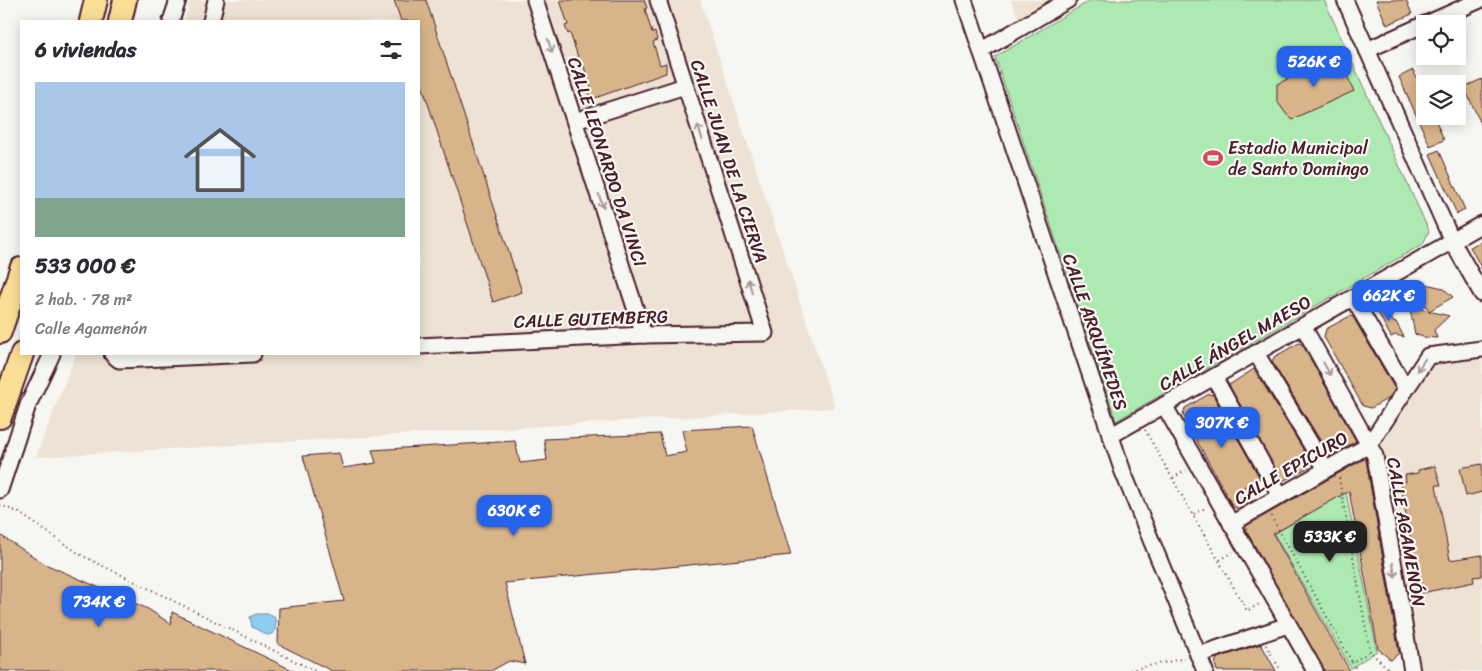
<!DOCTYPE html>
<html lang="es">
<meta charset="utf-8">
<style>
:root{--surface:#fff;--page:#f2f2f3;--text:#2b2b33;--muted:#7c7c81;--line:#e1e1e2;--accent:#2563eb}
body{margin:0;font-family:Sriracha,sans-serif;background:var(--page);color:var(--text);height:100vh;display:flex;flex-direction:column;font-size:19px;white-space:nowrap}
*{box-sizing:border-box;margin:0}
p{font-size:16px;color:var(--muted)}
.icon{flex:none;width:28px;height:28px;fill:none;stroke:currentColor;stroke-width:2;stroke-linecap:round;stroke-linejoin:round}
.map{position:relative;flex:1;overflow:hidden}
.drawer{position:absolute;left:20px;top:20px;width:400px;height:335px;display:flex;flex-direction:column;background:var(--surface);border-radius:0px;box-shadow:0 2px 12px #0003}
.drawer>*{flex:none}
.controls{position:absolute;left:1416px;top:15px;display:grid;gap:10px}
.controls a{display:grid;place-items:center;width:50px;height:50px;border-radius:0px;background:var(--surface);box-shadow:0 2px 12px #0003;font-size:25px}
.price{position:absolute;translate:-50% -42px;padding:0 11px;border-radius:10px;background:var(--accent);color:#fff;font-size:16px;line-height:32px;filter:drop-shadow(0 1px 2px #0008)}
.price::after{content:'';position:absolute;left:50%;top:30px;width:15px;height:11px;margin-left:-8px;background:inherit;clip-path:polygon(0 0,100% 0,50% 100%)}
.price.on{background:#222;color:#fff}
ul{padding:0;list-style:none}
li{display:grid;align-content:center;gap:10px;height:265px;padding:0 15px}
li+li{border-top:1px solid var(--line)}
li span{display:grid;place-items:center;height:155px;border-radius:0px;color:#555}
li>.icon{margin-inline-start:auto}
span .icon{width:90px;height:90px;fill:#fffc;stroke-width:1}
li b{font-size:21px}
h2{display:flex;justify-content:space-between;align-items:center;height:60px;padding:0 15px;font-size:21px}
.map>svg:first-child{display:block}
</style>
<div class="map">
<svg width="1482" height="671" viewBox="0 0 1482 671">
<rect width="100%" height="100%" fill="#f6f6f2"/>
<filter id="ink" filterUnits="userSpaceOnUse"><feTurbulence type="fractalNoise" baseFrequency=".02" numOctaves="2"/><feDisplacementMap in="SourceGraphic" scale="10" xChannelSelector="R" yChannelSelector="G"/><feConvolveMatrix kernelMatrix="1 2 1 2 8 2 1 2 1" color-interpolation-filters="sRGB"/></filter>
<g filter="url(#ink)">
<g fill="#ede2d3">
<path d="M190,0H700L835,408L36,457L76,354H419V21H185Z"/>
<path d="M1011,0H1068L1022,27Z"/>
<path d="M1482,349V671H1412L1369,445L1428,356Z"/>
</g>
<g fill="#adeab1" stroke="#7c846e">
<path d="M1091,0H1324L1429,231L1423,244L1116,421L995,57Z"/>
<path d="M1346,492L1377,651L1351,668L1274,534Z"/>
</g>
<path fill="#8dcdee" stroke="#7287a0" d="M256,614H269L275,618C276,625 277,635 267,635L252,627L250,617Z"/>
<g fill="#d8b48a" stroke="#4a1f2b">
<path d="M394,0H426L522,292L493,302L419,76V21H401Z"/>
<path d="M560,0H644L647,8L645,9L652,33L655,32L657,40L653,42L660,65L666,63V73L595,98L590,97L586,90L591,88L583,64L579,66L576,58L578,57L570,33L568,34L565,26L568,25Z"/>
<path d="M1376,0H1406L1412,14L1387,25Z"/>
<path d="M1338,56L1354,91L1292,119L1287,115L1277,101V84Z"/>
<path d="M1413,70L1425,96V116H1434L1444,140L1430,146L1399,77Z"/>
<path d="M1482,79V126L1464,87Z"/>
<path d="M1439,150L1465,210L1457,214L1430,154Z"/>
<path d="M1482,241V269L1470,247Z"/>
<path d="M1426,284L1443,288L1453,297L1429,311L1449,316L1434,330L1437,338L1423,337L1415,334L1411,314L1410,306L1429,311L1415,287Z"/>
<path d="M1382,303L1394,323L1396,322L1404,337L1395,335L1391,337L1375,307Z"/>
<path d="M1350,316L1353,317L1395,389L1389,398L1371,408L1363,406L1324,337L1326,329Z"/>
<path d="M1299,343L1302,344L1356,441L1330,456L1272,362L1274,357Z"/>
<path d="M1254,369L1311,462L1309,467L1285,480H1282L1229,385Z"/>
<path d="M1209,394L1213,395L1260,478L1244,487L1252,501L1239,509L1233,507L1183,415L1185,408Z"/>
<path d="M752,426L791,555L505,583L525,664L509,661L491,671H332L278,644L279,608L344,601L303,456L339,453L343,468L376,463L372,450L515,441L520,463L547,460L544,439L660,434L665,456L687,452L682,430Z"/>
<path d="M1364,459L1366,460L1399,653L1391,660L1378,649L1349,491L1273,534L1350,671H1324L1246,530V526Z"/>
<path d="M1482,464V492L1466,496L1460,468Z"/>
<path d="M1435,466L1441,485H1436L1450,560L1482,555V576L1473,577L1474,582L1417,594L1410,561L1413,553L1400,482H1406L1405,475L1418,473V470Z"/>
<path d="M0,535L45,564L148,609L171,624L172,612L294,671H0Z"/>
<path d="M1261,644L1276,671H1217L1215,664L1217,658Z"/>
</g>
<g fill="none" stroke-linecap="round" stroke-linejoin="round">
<defs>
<g id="minor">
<path d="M535,0L644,335"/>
<path d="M964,0L1123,472L1205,671"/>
<path d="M1345,0L1452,241L1482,294"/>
<path d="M171,21L178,0"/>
<path d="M211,21L216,0"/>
<path d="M1426,24L1480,0"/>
<path d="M1367,50L1425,24"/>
<path d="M981,51L1068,0"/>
<path d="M575,121L685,86"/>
<path d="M1353,298L1406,389"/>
<path d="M1303,326L1375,456L1412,671"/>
<path d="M419,346L644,335L765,333L658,0"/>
<path d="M1256,353L1326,469"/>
<path d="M112,354L119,360L253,354"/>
<path d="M1214,377L1280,495"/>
<path d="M1164,405L1315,671"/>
<path d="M1110,436L1482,224"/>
<path d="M0,490L28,405L52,354"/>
<path d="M1231,524L1369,445L1428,356L1482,349"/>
<path d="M1198,655L1288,625"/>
</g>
<g id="highway">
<path d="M91,21L96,0"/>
<path d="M120,21L125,0"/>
<path d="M0,332L21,269"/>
<path d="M0,417L22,354"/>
</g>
</defs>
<use href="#minor" stroke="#4a1f2b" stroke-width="19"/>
<use href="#highway" stroke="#4a1f2b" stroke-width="26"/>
<g stroke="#4a1f2b" stroke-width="2" stroke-dasharray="1 4" stroke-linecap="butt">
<path d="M1145,430L1247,611L1261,603"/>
<path d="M1173,478L1186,470"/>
<path d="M1339,478L1370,652"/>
<path d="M0,505L18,512L81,555L315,671"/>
<path d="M1194,514L1207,507"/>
<path d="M1271,516L1352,662L1370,652L1391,671"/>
<path d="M1220,560L1233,552"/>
<path d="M1266,645L1281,671"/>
<path d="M1352,662L1357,671"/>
<path d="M1125,671L1186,658"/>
</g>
<use href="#minor" stroke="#f6f6f2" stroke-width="15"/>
<use href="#highway" stroke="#fbde96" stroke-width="22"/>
</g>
<defs><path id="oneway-shaft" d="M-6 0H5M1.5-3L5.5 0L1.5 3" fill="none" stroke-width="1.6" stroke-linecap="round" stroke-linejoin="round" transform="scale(1.25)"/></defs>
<g stroke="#a99598">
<use href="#oneway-shaft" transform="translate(550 46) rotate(72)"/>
<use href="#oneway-shaft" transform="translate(700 132) rotate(-108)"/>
<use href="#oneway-shaft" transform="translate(601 201) rotate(72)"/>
<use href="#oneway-shaft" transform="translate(750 286) rotate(-108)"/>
<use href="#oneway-shaft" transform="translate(1421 365) rotate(123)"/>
<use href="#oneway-shaft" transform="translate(1327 369) rotate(61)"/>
<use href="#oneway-shaft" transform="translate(1394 570) rotate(80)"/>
</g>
</g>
<defs>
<symbol id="stadium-bare" viewBox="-9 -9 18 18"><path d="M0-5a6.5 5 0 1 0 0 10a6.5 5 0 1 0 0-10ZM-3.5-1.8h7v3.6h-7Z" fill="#d1495b" stroke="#f6f6f2" stroke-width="2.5" paint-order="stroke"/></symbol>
</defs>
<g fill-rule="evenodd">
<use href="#stadium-bare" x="1199" y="144" width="28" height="28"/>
</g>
<g text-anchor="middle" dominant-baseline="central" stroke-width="4.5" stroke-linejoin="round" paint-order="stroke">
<g font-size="18" fill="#4a1f2b" stroke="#f6f6f2" text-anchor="start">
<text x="1228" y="148">Estadio Municipal<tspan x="1228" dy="21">de Santo Domingo</tspan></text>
</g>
<g font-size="18" fill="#4a1f2b" stroke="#f6f6f2">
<text transform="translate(729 161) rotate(72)">CALLE JUAN DE LA CIERVA</text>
<text transform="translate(607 162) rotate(72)">CALLE LEONARDO DA VINCI</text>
<text transform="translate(591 319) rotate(-2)">CALLE GUTEMBERG</text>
<text transform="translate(1095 332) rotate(71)">CALLE ARQUÍMEDES</text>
<text transform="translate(1235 343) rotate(-30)">CALLE ÁNGEL MAESO</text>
<text transform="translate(1291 468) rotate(-30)">CALLE EPICURO</text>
<text transform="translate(1406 532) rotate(80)">CALLE AGAMENÓN</text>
</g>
</g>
</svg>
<div class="controls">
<a><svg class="icon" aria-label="locate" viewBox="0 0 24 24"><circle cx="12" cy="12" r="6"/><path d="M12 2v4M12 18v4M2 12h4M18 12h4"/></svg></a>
<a><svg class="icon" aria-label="layers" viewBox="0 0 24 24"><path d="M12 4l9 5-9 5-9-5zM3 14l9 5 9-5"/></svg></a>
</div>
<b class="price" style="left:1314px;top:88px">526K €</b>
<b class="price" style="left:1389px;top:322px">662K €</b>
<b class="price" style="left:1222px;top:449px">307K €</b>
<b class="price" style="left:514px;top:537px">630K €</b>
<b class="price on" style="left:1330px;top:563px">533K €</b>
<b class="price" style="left:99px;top:628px">734K €</b>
<section class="drawer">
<h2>6 viviendas<svg class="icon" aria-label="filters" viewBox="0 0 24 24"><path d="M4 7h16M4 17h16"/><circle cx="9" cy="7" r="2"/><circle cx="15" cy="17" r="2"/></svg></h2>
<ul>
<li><span style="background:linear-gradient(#a9c7e8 75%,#7fa58c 0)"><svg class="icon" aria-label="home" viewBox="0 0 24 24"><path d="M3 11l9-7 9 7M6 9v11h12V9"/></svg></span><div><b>533 000 €</b><p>2 hab. · 78 m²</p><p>Calle Agamenón</p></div></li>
</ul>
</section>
</div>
